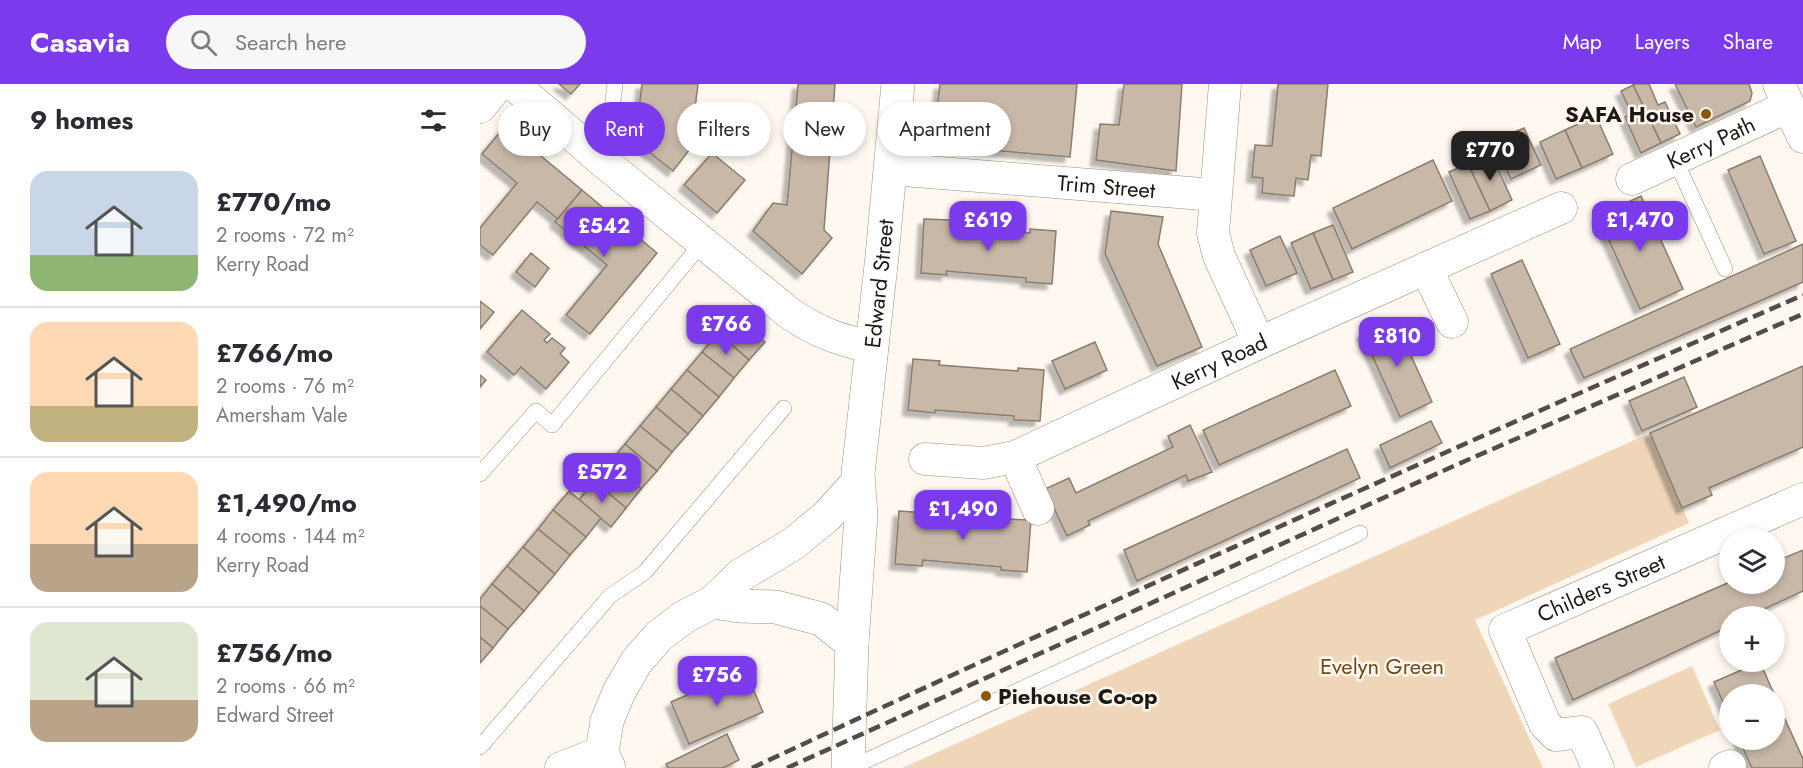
<!DOCTYPE html>
<meta charset="utf-8">
<style>
:root{--surface:#fff;--page:#f7f7f7;--text:#2b2b33;--muted:#7c7c81;--line:#e1e1e2;--accent:#7c3aed}
body{margin:0;font-family:Jost,sans-serif;background:var(--page);color:var(--text);height:100vh;display:flex;flex-direction:column;font-size:22px;white-space:nowrap}
*{box-sizing:border-box;margin:0}
p{font-size:20px;color:var(--muted)}
.icon{flex:none;width:33px;height:33px;fill:none;stroke:currentColor;stroke-width:2;stroke-linecap:round;stroke-linejoin:round}
.map{position:relative;flex:1;overflow:hidden}
.details{display:flex;flex-direction:column;background:var(--surface);width:480px}
.details>*{flex:none}
.top-card{position:absolute;left:18px;top:18px;width:570px;height:54px;display:flex;gap:12px}
.controls{position:absolute;left:1239px;top:444px;display:grid;gap:12px}
.controls a{display:grid;place-items:center;width:66px;height:66px;border-radius:50%;background:var(--surface);box-shadow:0 3px 9px #0003;font-size:30px}
.price{position:absolute;translate:-50% -51px;padding:0 14px;border-radius:12px;background:var(--accent);color:#fff;font-size:20px;line-height:39px;filter:drop-shadow(0 2px 3px #0008)}
.price::after{content:'';position:absolute;left:50%;top:36px;width:18px;height:14px;margin-left:-9px;background:inherit;clip-path:polygon(0 0,100% 0,50% 100%)}
.price.active{background:#222;color:#fff}
ul{padding:0;list-style:none}
li{display:flex;align-items:center;gap:18px;height:150px;padding:0 30px}
li+li{border-top:2px solid var(--line)}
li span{display:grid;place-items:center;flex:none;width:168px;height:120px;border-radius:18px;color:#555}
li>.icon{margin-inline-start:auto}
span .icon{width:72px;height:72px;fill:#fffc;stroke-width:1}
li b{font-size:26px}
h2{display:flex;justify-content:space-between;align-items:center;height:72px;padding:0 30px;font-size:26px}
.tag{padding:0 21px;border-radius:27px;background:var(--surface);box-shadow:0 3px 9px #0003;font-size:21px;line-height:54px}
.tag.active{background:var(--accent);color:#fff}
header{display:flex;align-items:center;gap:36px;box-sizing:border-box;height:84px;padding:0 30px;background:var(--accent);color:#fff}
header strong{font-size:28px}
nav{display:flex;gap:33px;margin-inline-start:auto;font-size:21px}
.search{width:420px;height:54px;background:var(--page);display:flex;align-items:center;gap:15px;box-sizing:border-box;padding:0 21px;border-radius:33px;color:var(--muted);font-size:22px}
main{display:flex;flex:1;min-height:0}
.map>svg:first-child{display:block}
</style>
<header>
<strong>Casavia</strong>
<div class="search"><svg class="icon" aria-label="search" viewBox="0 0 24 24"><circle cx="10" cy="10" r="6"/><path d="M15 15l6 6"/></svg>Search here</div>
<nav><a>Map</a><a>Layers</a><a>Share</a></nav>
</header>
<main>
<section class="details">
<h2>9 homes<svg class="icon" aria-label="filters" viewBox="0 0 24 24"><path d="M4 7h16M4 17h16"/><circle cx="9" cy="7" r="2"/><circle cx="15" cy="17" r="2"/></svg></h2>
<ul>
<li><span style="background:linear-gradient(#c9d6e8 70%,#8fb573 0)"><svg class="icon" aria-label="home" viewBox="0 0 24 24"><path d="M3 11l9-7 9 7M6 9v11h12V9"/></svg></span><div><b>£770/mo</b><p>2 rooms · 72 m²</p><p>Kerry Road</p></div></li>
<li><span style="background:linear-gradient(#ffd9b3 70%,#c2b280 0)"><svg class="icon" aria-label="home" viewBox="0 0 24 24"><path d="M3 11l9-7 9 7M6 9v11h12V9"/></svg></span><div><b>£766/mo</b><p>2 rooms · 76 m²</p><p>Amersham Vale</p></div></li>
<li><span style="background:linear-gradient(#ffd9b3 60%,#b9a48a 0)"><svg class="icon" aria-label="home" viewBox="0 0 24 24"><path d="M3 11l9-7 9 7M6 9v11h12V9"/></svg></span><div><b>£1,490/mo</b><p>4 rooms · 144 m²</p><p>Kerry Road</p></div></li>
<li><span style="background:linear-gradient(#dfe7d0 65%,#b9a48a 0)"><svg class="icon" aria-label="home" viewBox="0 0 24 24"><path d="M3 11l9-7 9 7M6 9v11h12V9"/></svg></span><div><b>£756/mo</b><p>2 rooms · 66 m²</p><p>Edward Street</p></div></li>
</ul>
</section>
<div class="map">
<svg width="1323" height="684" viewBox="0 0 1323 684">
<defs>
<filter id="shadow"><feDropShadow dx="-5.5" dy="5.5" stdDeviation="1.5" flood-color="#0004"/></filter>
</defs>
<rect width="100%" height="100%" fill="#fef8f1"/>
<g fill="#f0d6b9">
<path d="M1170,349L1209,439L995,536L1063,684H422Z"/>
<path d="M1212,582L1240,646L1156,683L1128,620Z"/>
</g>
<g fill="#c8b8a8" stroke="#8b7c6c" stroke-width="1.5" filter="url(#shadow)">
<path d="M79,0H100L91,10Z"/>
<path d="M162,0H218L210,65L193,87L155,57Z"/>
<path d="M318,0H355L344,146L352,154L322,190L273,147L293,119L307,121Z"/>
<path d="M460,0H597L590,73L453,61Z"/>
<path d="M644,0H702L696,87L616,76L620,40L639,41Z"/>
<path d="M798,0H848L841,72L831,71L828,96L816,94L814,112L782,109L783,94L772,93L775,61L792,62Z"/>
<path d="M1155,0H1169L1178,21L1185,18L1200,50L1181,59L1153,1Z"/>
<path d="M1195,0H1269L1272,9L1270,17L1216,43Z"/>
<path d="M1153,1L1181,59L1161,69L1145,33L1152,30L1141,7Z"/>
<path d="M1116,32L1133,70L1102,84L1085,46Z"/>
<path d="M25,42L102,106L78,135L57,118L13,171L0,161V144L37,99L2,70Z"/>
<path d="M1044,44L1061,81L1031,95L1014,57Z"/>
<path d="M1085,46L1102,84L1076,95L1060,58Z"/>
<path d="M232,69L265,96L237,129L204,101Z"/>
<path d="M1011,70L1032,116L1010,127L988,80Z"/>
<path d="M1280,72L1316,157L1284,170L1248,86Z"/>
<path d="M953,76L972,117L872,165L853,124Z"/>
<path d="M988,80L1010,127L990,135L969,88Z"/>
<path d="M102,106L177,169L110,250L86,231L127,181L75,138Z"/>
<path d="M1161,112L1203,205L1160,225L1118,132Z"/>
<path d="M631,127L683,133L678,160L722,263L677,282L625,170Z"/>
<path d="M444,135L470,136V142L550,149V145L576,147L572,200L546,198V194L466,187L467,191L441,189Z"/>
<path d="M853,141L873,188L853,196L833,149Z"/>
<path d="M833,149L853,196L831,205L811,159Z"/>
<path d="M800,152L817,189L786,202L770,166Z"/>
<path d="M1323,160V198L1104,294L1090,265Z"/>
<path d="M51,169L69,184L55,203L36,188Z"/>
<path d="M1042,176L1080,260L1048,274L1011,190Z"/>
<path d="M0,217L14,228L0,245Z"/>
<path d="M42,226L70,250L64,256L67,259L72,254L85,264L80,270L89,278L66,305L41,283L34,291L7,268Z"/>
<path d="M253,231L285,258L269,276L238,249Z"/>
<path d="M914,234L952,318L920,333L882,249Z"/>
<path d="M238,249L269,276L254,294L222,268Z"/>
<path d="M615,258L627,286L585,305L572,277Z"/>
<path d="M222,268L254,294L239,313L207,286Z"/>
<path d="M433,275L460,277L459,281L538,287V284L564,286L560,337L534,336V332L455,326V329L428,326Z"/>
<path d="M1323,282V363L1229,404L1232,411L1202,424L1170,349Z"/>
<path d="M207,286L239,313L223,332L191,305Z"/>
<path d="M855,286L871,322L739,381L723,346Z"/>
<path d="M0,291L6,296L0,303Z"/>
<path d="M1204,293L1217,323L1162,347L1149,317Z"/>
<path d="M191,305L223,332L208,350L176,323Z"/>
<path d="M176,323L208,350L192,368L160,342Z"/>
<path d="M951,337L962,359L910,384L900,361Z"/>
<path d="M710,341L732,388L708,397L706,391L608,437L610,441L587,452L565,405L589,394L596,409L693,363L688,352Z"/>
<path d="M160,342L192,368L177,387L145,360Z"/>
<path d="M145,360L177,387L161,405L129,379Z"/>
<path d="M867,365L880,394L657,497L644,466Z"/>
<path d="M129,379L161,405L146,424L114,397Z"/>
<path d="M114,397L146,424L131,443L99,416Z"/>
<path d="M89,407L121,434L106,453L73,426Z"/>
<path d="M73,426L106,453L90,471L58,445Z"/>
<path d="M419,427L446,429V432L525,438V435L551,436L547,488L521,486V483L443,476L442,482L415,480Z"/>
<path d="M58,445L90,471L75,490L43,463Z"/>
<path d="M43,463L75,490L59,509L27,482Z"/>
<path d="M1323,466V507L1269,532H1250V542L1093,616L1075,574L1250,498V500H1294V478Z"/>
<path d="M27,482L59,509L44,527L12,500Z"/>
<path d="M12,500L44,527L28,545L0,522V515Z"/>
<path d="M0,522L28,545L13,564L0,553Z"/>
<path d="M0,553L13,564L0,579Z"/>
<path d="M1280,578L1294,610H1250V634L1234,598Z"/>
<path d="M265,586L283,628L209,660L191,618Z"/>
<path d="M1294,611L1323,675V684H1272L1259,656H1294Z"/>
<path d="M247,650L259,676L243,684H188L186,680Z"/>
</g>
<g fill="none" stroke-linecap="round" stroke-linejoin="round">
<defs>
<g id="lane">
<path d="M1195,75L1245,185"/>
<path d="M125,79L135,0"/>
<path d="M0,390L56,327L72,341L222,159"/>
<path d="M0,663L130,512L165,488L304,324"/>
<path d="M370,684L880,449"/>
</g>
<g id="street">
<path d="M33,0L125,79L308,228C337,249 359,255 392,264"/>
<path d="M745,0L733,149L739,172L779,259"/>
<path d="M1299,0L1323,53"/>
<path d="M0,23L19,0"/>
<path id="s1" d="M411,85L735,111"/>
<path id="s2" d="M1152,95L1309,22"/>
<path d="M946,184L972,238"/>
<path d="M535,373L558,425"/>
<path id="s3" d="M445,375L503,379L535,373L779,259L1081,124"/>
<path d="M81,684L122,668"/>
<path id="s4" d="M1118,684L1102,648L1076,651L1065,640L1025,546L1323,415"/>
<path d="M1245,684L1250,682"/>
</g>
<g id="secondary">
<path d="M233,518L261,491L313,460L347,432L377,399"/>
<path d="M129,684L122,668L127,637L139,608L157,577L179,552L204,533L233,518L259,522L296,523L341,535L372,559"/>
<path id="s5" d="M368,684L372,559L381,431L378,389L402,172L418,0"/>
</g>
</defs>
<use href="#lane" stroke="#9e8f7f" stroke-width="16"/>
<use href="#street" stroke="#9e8f7f" stroke-width="33"/>
<use href="#secondary" stroke="#9e8f7f" stroke-width="34"/>
<use href="#lane" stroke="#fff" stroke-width="15"/>
<use href="#street" stroke="#fff" stroke-width="32"/>
<use href="#secondary" stroke="#fff" stroke-width="33"/>
<g stroke="#534d47" stroke-width="4.5" stroke-dasharray="12 6" stroke-linecap="butt">
<path d="M272,684C620,521 971,365 1323,211"/>
<path d="M307,684L976,381L1323,230"/>
</g>
</g>
<g fill="#8a5601" stroke="#fef8f1" stroke-width="2">
<circle cx="1226" cy="30" r="6"/>
<circle cx="506" cy="612" r="6"/>
</g>
<g text-anchor="middle" dominant-baseline="central" stroke-width="5" stroke-linejoin="round" paint-order="stroke">
<g font-size="22" font-weight="bold" fill="#1f1913" stroke="#fef8f1" text-anchor="end">
<text x="1214" y="30">SAFA House</text>
<text x="518" y="612" text-anchor="start">Piehouse Co-op</text>
</g>
<g font-size="22" fill="#1f1913" stroke="#fef8f1">
<text stroke="none"><textPath href="#s2" startOffset="87">Kerry Path</textPath></text>
<text stroke="none"><textPath href="#s1" startOffset="216">Trim Street</textPath></text>
<text stroke="none"><textPath href="#s5" startOffset="486">Edward Street</textPath></text>
<text stroke="none"><textPath href="#s3" startOffset="316">Kerry Road</textPath></text>
<text stroke="none"><textPath href="#s4" startOffset="288">Childers Street</textPath></text>
</g>
<g font-size="22" fill="#6f4a19" stroke="#fef8f1">
<text x="902" y="582">Evelyn Green</text>
</g>
</g>
</svg>
<div class="controls">
<a><svg class="icon" aria-label="layers" viewBox="0 0 24 24"><path d="M12 4l9 5-9 5-9-5zM3 14l9 5 9-5"/></svg></a>
<a>+</a>
<a>−</a>
</div>
<b class="price active" style="left:1010px;top:98px">£770</b>
<b class="price" style="left:508px;top:168px">£619</b>
<b class="price" style="left:1160px;top:168px">£1,470</b>
<b class="price" style="left:124px;top:174px">£542</b>
<b class="price" style="left:246px;top:272px">£766</b>
<b class="price" style="left:917px;top:284px">£810</b>
<b class="price" style="left:122px;top:420px">£572</b>
<b class="price" style="left:483px;top:457px">£1,490</b>
<b class="price" style="left:237px;top:623px">£756</b>
<div class="top-card">
<a class="tag">Buy</a>
<a class="tag active">Rent</a>
<a class="tag">Filters</a>
<a class="tag">New</a>
<a class="tag">Apartment</a>
</div>
</div>
</main>
